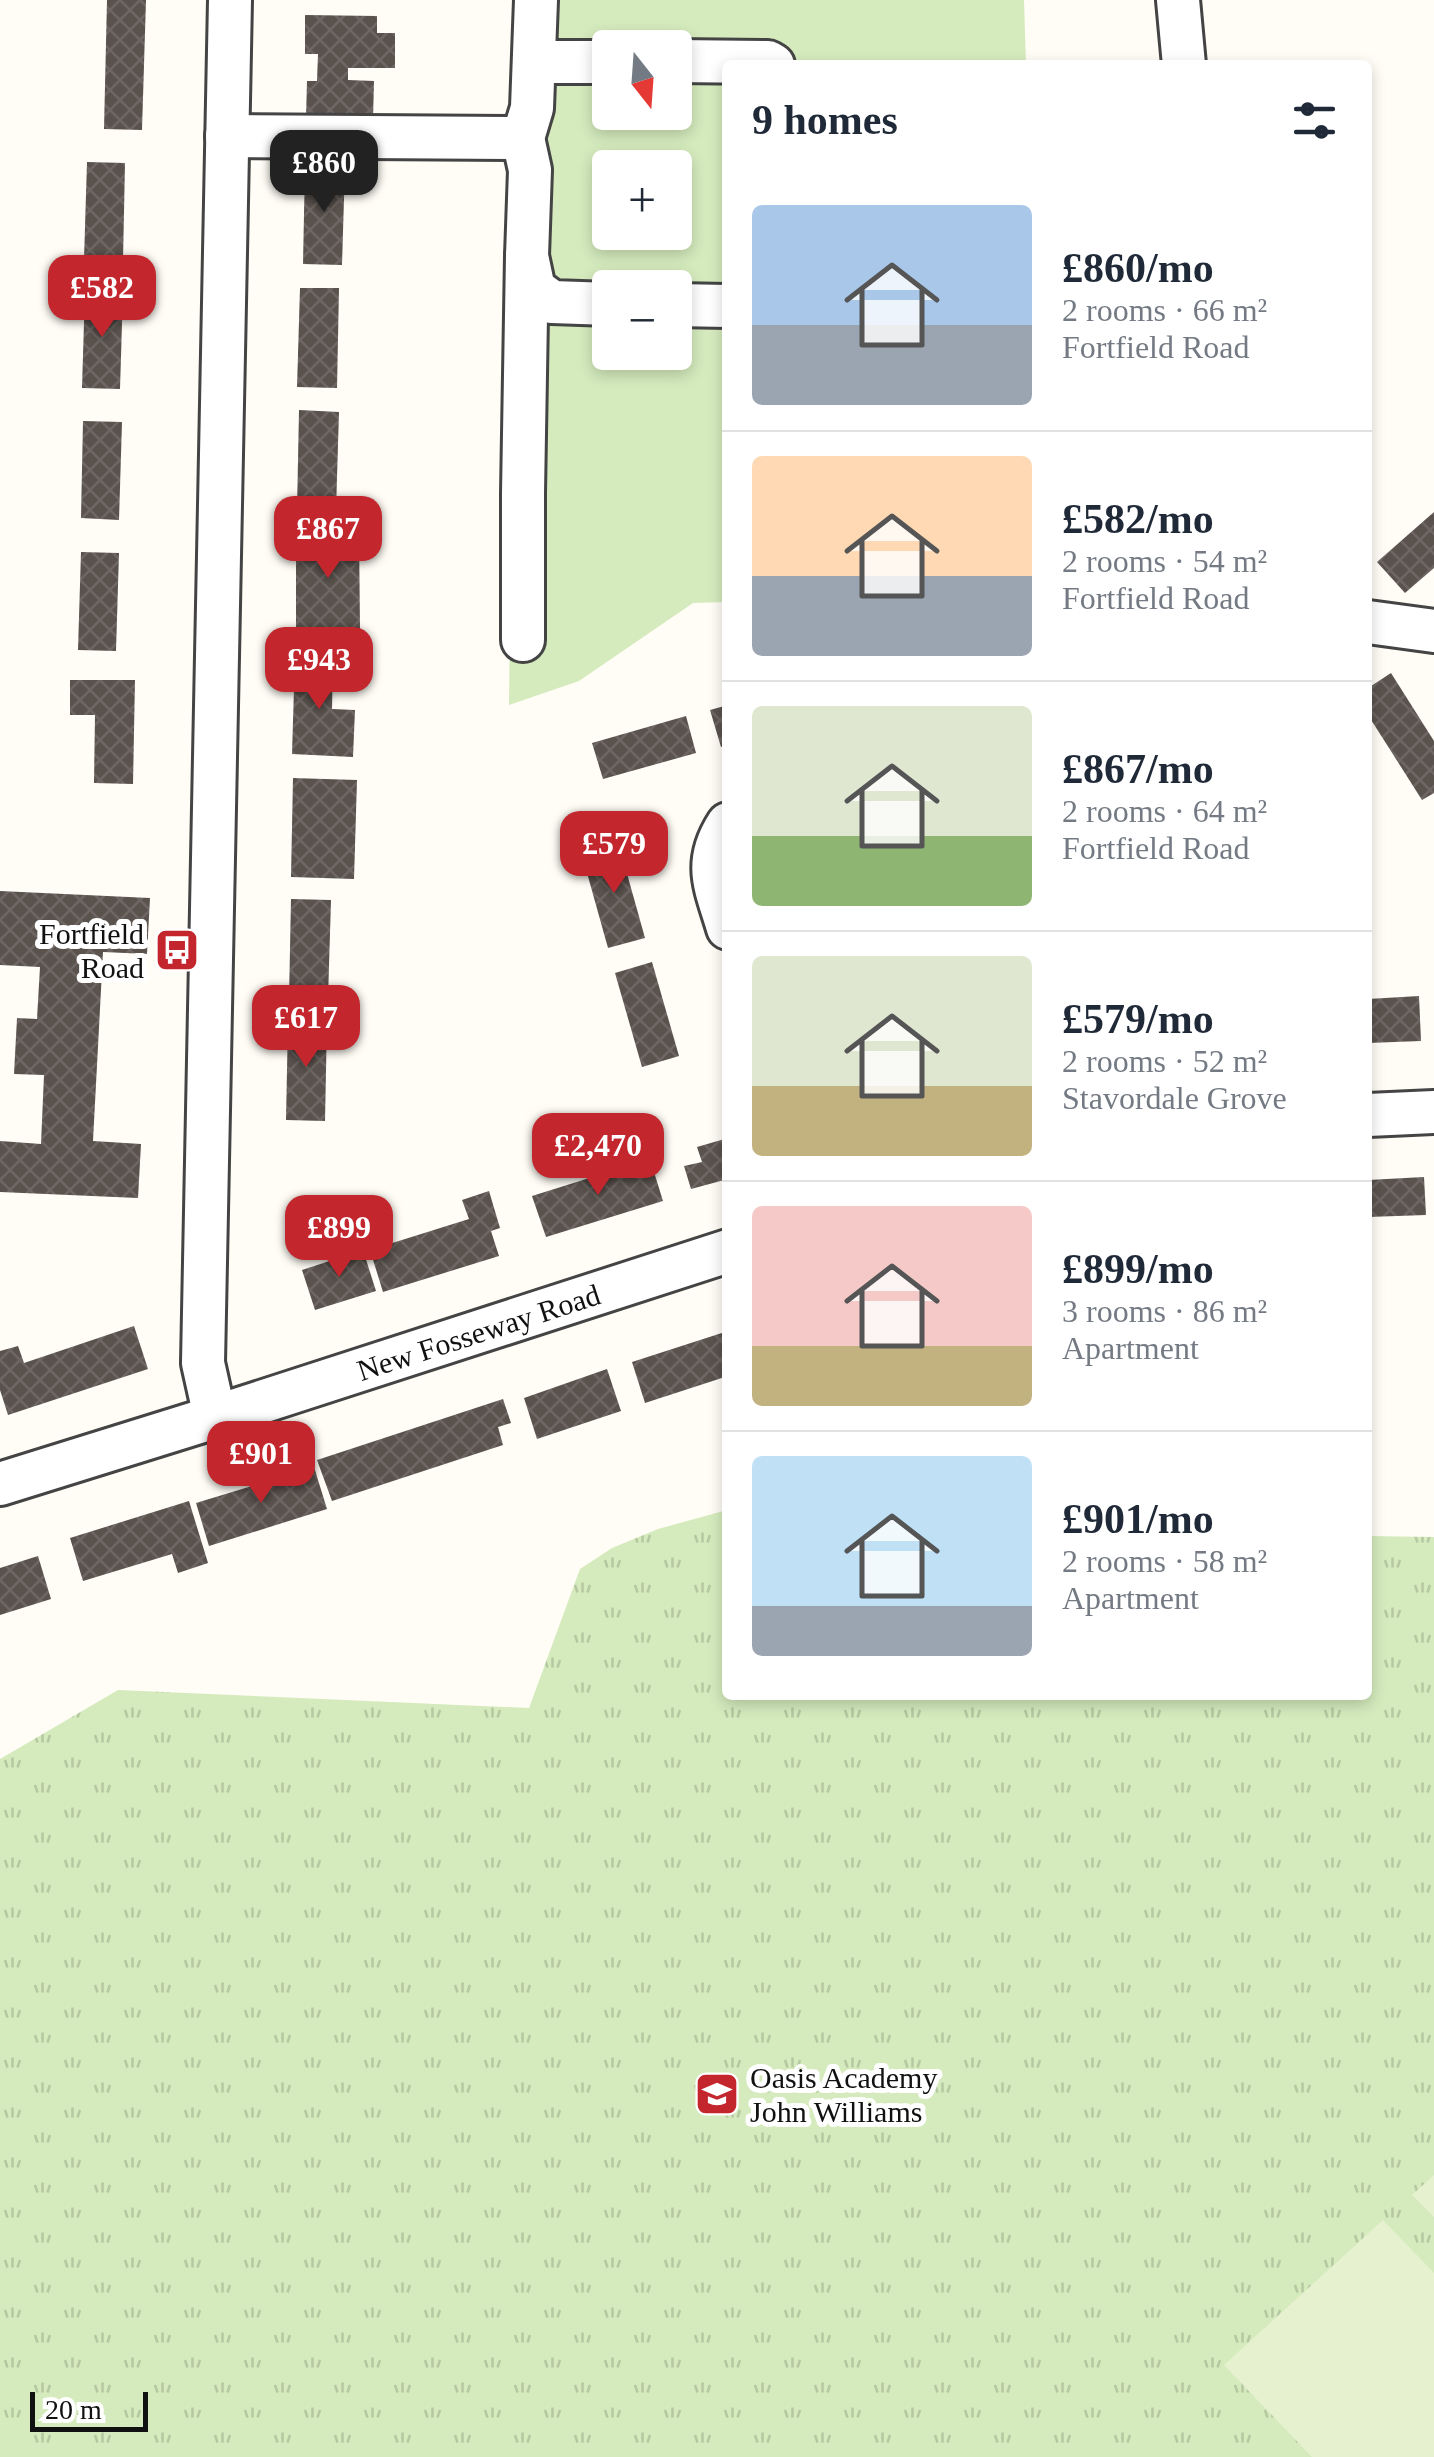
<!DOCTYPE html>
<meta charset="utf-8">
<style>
:root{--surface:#fff;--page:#f2f2f3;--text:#1f2937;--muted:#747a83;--line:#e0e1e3;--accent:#c4262e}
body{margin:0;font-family:"Times New Roman",serif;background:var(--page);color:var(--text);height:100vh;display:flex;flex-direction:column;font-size:38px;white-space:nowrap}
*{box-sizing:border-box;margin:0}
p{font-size:32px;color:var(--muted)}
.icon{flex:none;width:55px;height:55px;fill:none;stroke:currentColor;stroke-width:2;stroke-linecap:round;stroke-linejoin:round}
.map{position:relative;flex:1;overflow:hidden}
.panel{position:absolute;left:722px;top:60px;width:650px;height:1640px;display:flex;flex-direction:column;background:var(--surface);border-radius:10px;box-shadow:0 5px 15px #0003}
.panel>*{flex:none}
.needle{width:65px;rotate:163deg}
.buttons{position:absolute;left:592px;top:30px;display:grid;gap:20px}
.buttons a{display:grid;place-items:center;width:100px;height:100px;border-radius:10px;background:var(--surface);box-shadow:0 5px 15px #0003;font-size:50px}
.scale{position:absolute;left:30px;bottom:25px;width:118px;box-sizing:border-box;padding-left:10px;border:5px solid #111;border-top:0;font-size:28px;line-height:35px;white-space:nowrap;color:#111;-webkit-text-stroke:8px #fff;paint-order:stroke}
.price{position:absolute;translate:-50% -85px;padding:0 22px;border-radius:20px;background:var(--accent);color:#fff;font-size:32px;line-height:65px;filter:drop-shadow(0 2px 5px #0008)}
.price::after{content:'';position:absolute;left:50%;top:60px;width:30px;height:22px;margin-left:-15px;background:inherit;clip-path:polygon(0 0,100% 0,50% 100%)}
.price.active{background:#222;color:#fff}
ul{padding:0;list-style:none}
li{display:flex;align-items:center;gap:30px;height:250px;padding:0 30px}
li+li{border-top:2px solid var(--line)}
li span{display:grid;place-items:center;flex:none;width:280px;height:200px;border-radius:10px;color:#555}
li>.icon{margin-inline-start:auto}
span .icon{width:120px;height:120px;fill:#fffc;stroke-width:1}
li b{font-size:42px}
h2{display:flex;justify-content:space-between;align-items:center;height:120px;padding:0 30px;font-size:42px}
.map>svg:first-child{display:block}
</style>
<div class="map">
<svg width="1434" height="2457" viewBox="0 0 1434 2457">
<defs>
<pattern id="park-tufts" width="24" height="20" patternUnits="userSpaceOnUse" patternTransform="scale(2.5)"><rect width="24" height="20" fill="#d5ebbd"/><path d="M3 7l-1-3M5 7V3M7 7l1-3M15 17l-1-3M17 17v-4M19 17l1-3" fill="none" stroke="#b6c8a1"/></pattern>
<pattern id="building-cross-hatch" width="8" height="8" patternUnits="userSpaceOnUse" patternTransform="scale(2.5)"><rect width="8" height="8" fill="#5a524d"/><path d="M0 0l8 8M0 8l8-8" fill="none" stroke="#6d6662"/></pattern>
</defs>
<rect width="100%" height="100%" fill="#fffdf5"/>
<path fill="#d5ebbd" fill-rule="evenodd" d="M516,0H1024L1026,65H728L727,602L693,603L579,681L509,705ZM610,48H675V112H610ZM610,168H675V232H610ZM610,288H675V352H610Z"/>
<path fill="url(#park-tufts)" d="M727,1510L728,1695H1368V1536L1434,1537V2457H0V1759L118,1690L529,1708L580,1569L612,1548L658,1529Z"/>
<g fill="#e6f2cf">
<path d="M1434,2175V2217L1412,2195Z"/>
<path d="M1383,2220L1434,2273V2457H1312L1224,2365Z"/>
</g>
<g fill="url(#building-cross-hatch)">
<path d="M107,0H146L142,130L104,129Z"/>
<path d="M305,15L377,16V33H395V68H348V80L374,81L373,120L306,118L307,81H317L318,54H305Z"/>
<path d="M87,162L125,163L123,261L84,260Z"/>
<path d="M305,165L345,166L342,265L303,264Z"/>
<path d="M300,288H339L337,388L297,387Z"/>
<path d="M85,290L123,291L120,389L82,388Z"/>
<path d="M299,410L339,412L336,511L297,510Z"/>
<path d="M83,421L122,422L119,520L81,518Z"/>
<path d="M1434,512V568L1405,593L1377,562Z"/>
<path d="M359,530L360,631H296V531Z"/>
<path d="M81,552L119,553L116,651L78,650Z"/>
<path d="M295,656L333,657L332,709L355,710L353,757L292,754Z"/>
<path d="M1391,673L1434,741V793L1422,800L1368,715V688Z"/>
<path d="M70,680H135L133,784L94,783L95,715H70Z"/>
<path d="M728,705V745L721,747L710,710Z"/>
<path d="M686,716L696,753L603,779L592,743Z"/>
<path d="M293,778L357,780L354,879L291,877Z"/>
<path d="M619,845L645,938L608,948L582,855Z"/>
<path d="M0,891L150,898L147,954L103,952L93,1141L141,1144L138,1198L0,1192V1141L41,1144L44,1075L14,1074L17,1018L37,1019L40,967L0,965Z"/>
<path d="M291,899L331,900L328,999H289Z"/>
<path d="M652,962L679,1056L642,1067L615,973Z"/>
<path d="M1419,996L1421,1041L1368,1043V999Z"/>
<path d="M288,1020L327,1021L325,1121L286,1120Z"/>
<path d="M728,1138V1179L691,1189L684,1166L702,1162L697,1147Z"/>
<path d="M650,1159L663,1201L546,1237L532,1196Z"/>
<path d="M1424,1177L1426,1215L1368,1217V1180Z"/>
<path d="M489,1191L500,1228L491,1231L499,1256L383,1292L370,1250L469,1219L462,1200Z"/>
<path d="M363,1250L376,1291L315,1310L302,1270Z"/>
<path d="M134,1326L148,1369L8,1415L0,1390V1351L18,1346L24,1363Z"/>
<path d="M728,1331V1376L645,1403L632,1362Z"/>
<path d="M607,1369L621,1411L537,1439L524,1398Z"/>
<path d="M503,1399L511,1423L498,1427L503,1445L332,1501L317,1460Z"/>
<path d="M314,1467L327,1509L209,1546L196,1503Z"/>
<path d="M189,1501L208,1563L178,1573L172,1554L83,1581L70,1538Z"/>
<path d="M38,1556L51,1599L0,1615V1568Z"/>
</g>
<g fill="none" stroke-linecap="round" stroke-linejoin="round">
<defs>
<g id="minor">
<path d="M1178,0L1184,65"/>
<path d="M675,61L768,62L773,65"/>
<path d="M534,62H610"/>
<path d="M227,136L523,138L532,108L536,0"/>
<path d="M523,138L530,170L527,256L534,289L552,302L610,304"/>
<path d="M675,305L728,306"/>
<path d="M1368,622L1434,631"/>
<path d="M523,640V493L527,256"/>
<path d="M728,824C702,864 716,887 728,928"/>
<path d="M1368,1115L1434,1112"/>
<path d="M215,1417L203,1363L230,0"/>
<path id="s1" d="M0,1484L215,1417L728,1251"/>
</g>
</defs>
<use href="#minor" stroke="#444" stroke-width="48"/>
<use href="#minor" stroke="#fff" stroke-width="42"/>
</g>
<defs>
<symbol id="bus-square" viewBox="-11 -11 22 22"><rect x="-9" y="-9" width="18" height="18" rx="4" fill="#c4262e" stroke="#fff"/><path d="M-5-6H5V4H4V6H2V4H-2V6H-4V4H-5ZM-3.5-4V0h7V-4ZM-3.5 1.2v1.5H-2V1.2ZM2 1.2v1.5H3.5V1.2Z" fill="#fff"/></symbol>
<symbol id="school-square" viewBox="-11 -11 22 22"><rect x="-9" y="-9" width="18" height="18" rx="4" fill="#c4262e" stroke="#fff"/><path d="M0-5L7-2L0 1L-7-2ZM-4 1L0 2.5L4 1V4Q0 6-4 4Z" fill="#fff"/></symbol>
</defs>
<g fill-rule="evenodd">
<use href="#bus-square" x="152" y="925" width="50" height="50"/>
<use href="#school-square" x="692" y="2069" width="50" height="50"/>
</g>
<g text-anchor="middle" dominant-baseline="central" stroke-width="10" stroke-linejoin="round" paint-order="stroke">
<g font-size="30" fill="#111" stroke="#fff" text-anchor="end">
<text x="144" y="933">Fortfield<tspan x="144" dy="34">Road</tspan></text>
<text x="750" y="2077" text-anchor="start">Oasis Academy<tspan x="750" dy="34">John Williams</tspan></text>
</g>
<g font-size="30" fill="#111" stroke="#fff">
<text stroke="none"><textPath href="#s1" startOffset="502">New Fosseway Road</textPath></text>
</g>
</g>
</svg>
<div class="buttons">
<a><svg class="needle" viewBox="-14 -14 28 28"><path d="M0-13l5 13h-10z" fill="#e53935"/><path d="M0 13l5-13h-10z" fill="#747a83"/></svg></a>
<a>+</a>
<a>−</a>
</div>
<div class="scale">20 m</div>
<b class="price active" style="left:324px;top:215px">£860</b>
<b class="price" style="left:102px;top:340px">£582</b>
<b class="price" style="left:328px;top:581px">£867</b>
<b class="price" style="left:319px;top:712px">£943</b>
<b class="price" style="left:614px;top:896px">£579</b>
<b class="price" style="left:306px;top:1070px">£617</b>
<b class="price" style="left:598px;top:1198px">£2,470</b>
<b class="price" style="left:339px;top:1280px">£899</b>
<b class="price" style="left:261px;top:1506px">£901</b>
<section class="panel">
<h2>9 homes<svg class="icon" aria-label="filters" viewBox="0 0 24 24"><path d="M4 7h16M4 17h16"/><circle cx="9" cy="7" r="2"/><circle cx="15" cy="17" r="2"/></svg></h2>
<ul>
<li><span style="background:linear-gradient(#a9c7e8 60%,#9aa5b1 0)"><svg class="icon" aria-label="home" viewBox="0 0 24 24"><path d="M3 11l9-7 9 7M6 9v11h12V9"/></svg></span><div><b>£860/mo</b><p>2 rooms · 66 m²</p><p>Fortfield Road</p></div></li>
<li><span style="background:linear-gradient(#ffd9b3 60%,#9aa5b1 0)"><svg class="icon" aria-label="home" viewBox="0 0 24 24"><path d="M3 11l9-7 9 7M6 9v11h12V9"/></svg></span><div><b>£582/mo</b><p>2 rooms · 54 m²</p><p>Fortfield Road</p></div></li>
<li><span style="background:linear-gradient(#dfe7d0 65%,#8fb573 0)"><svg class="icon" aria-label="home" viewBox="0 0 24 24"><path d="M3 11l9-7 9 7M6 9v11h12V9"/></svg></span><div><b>£867/mo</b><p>2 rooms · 64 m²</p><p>Fortfield Road</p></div></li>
<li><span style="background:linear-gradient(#dfe7d0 65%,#c2b280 0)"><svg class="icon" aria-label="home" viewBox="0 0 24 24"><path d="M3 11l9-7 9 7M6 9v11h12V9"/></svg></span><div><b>£579/mo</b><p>2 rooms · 52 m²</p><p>Stavordale Grove</p></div></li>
<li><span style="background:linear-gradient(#f6c9c9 70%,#c2b280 0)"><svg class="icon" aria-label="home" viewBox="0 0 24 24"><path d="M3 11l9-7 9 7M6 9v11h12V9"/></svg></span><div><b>£899/mo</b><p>3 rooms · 86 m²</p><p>Apartment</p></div></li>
<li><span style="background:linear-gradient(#bfe0f5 75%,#9aa5b1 0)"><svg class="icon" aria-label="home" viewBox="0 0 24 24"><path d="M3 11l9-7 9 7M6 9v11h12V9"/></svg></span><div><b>£901/mo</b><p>2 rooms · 58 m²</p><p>Apartment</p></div></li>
</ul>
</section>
</div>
